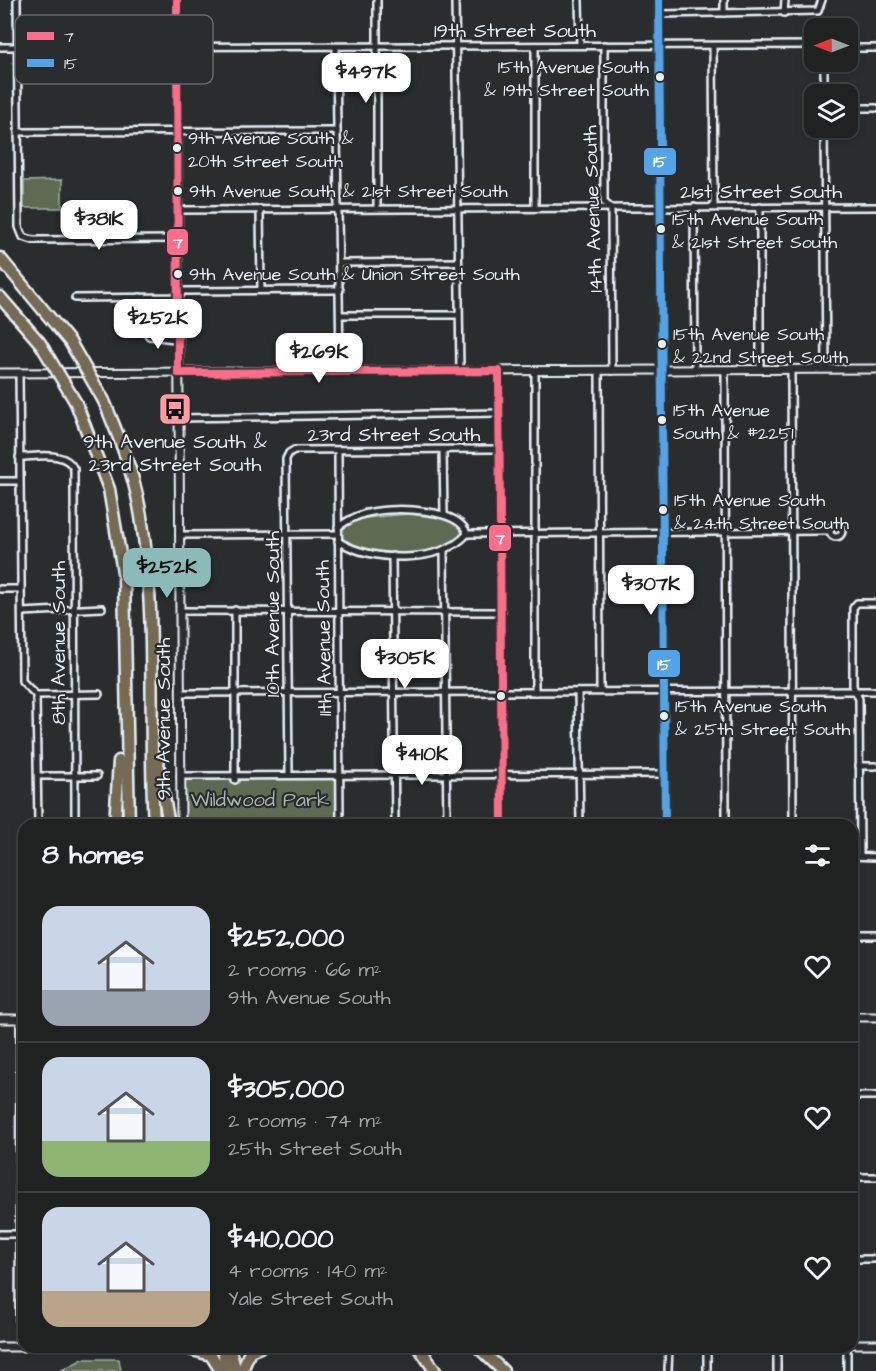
<!DOCTYPE html>
<meta charset="utf-8">
<style>
:root{--surface:#202222;--page:#2d2f2f;--text:#f1f3f6;--muted:#a2a4a5;--line:#3d3f40;--accent:#8bbbb9}
body{margin:0;font-family:"Architects Daughter",sans-serif;background:var(--page);color:var(--text);height:100vh;display:flex;flex-direction:column;font-size:22px;white-space:nowrap}
*{box-sizing:border-box;margin:0}
p{font-size:20px;color:var(--muted)}
.icon{flex:none;width:33px;height:33px;fill:none;stroke:currentColor;stroke-width:2;stroke-linecap:round;stroke-linejoin:round}
.map{position:relative;flex:1;overflow:hidden}
.sheet{position:absolute;left:18px;top:819px;width:840px;height:534px;display:flex;flex-direction:column;background:var(--surface);border-radius:18px;box-shadow:0 3px 9px #0003,0 0 0 2px var(--line)}
.sheet>*{flex:none}
.needle{width:39px;rotate:270deg}
.buttons{position:absolute;left:804px;top:18px;display:grid;gap:12px}
.buttons a{display:grid;place-items:center;width:54px;height:54px;border-radius:12px;background:var(--surface);box-shadow:0 3px 9px #0003,0 0 0 2px var(--line);font-size:30px}
.price{position:absolute;translate:-50% -51px;padding:0 14px;border-radius:12px;background:#fff;color:#222;font-size:20px;line-height:39px;filter:drop-shadow(0 2px 3px #0008)}
.price::after{content:'';position:absolute;left:50%;top:36px;width:18px;height:14px;margin-left:-9px;background:inherit;clip-path:polygon(0 0,100% 0,50% 100%)}
.price.on{background:var(--accent);color:#111}
ul{padding:0;list-style:none}
li{display:flex;align-items:center;gap:18px;height:150px;padding:0 24px}
li+li{border-top:2px solid var(--line)}
li span{display:grid;place-items:center;flex:none;width:168px;height:120px;border-radius:18px;color:#555}
li>.icon{margin-inline-start:auto}
span .icon{width:72px;height:72px;fill:#fffc;stroke-width:1}
li b{font-size:26px}
h2{display:flex;justify-content:space-between;align-items:center;height:72px;padding:0 24px;font-size:26px}
.map>svg:first-child{display:block}
</style>
<div class="map">
<svg width="876" height="1371" viewBox="0 0 876 1371">
<rect width="100%" height="100%" fill="#2a2d2e"/>
<filter id="ink" filterUnits="userSpaceOnUse"><feTurbulence type="fractalNoise" baseFrequency=".0167" numOctaves="2"/><feDisplacementMap in="SourceGraphic" scale="12" xChannelSelector="R" yChannelSelector="G"/><feConvolveMatrix kernelMatrix="1 2 1 2 8 2 1 2 1" color-interpolation-filters="sRGB"/></filter>
<g filter="url(#ink)">
<g fill="#5e6b52" stroke="#a3aea5" stroke-width="1.5">
<path d="M62,180V208H24V181Z"/>
<path d="M408,514L441,518L463,526L465,535C459,539 452,545 445,547C424,556 359,558 343,541L341,534L343,526L356,519Z"/>
<path d="M340,775V825H181L180,776Z"/>
<path d="M83,1359H119L121,1371H60Z"/>
</g>
<g fill="none" stroke-linecap="round" stroke-linejoin="round">
<defs>
<g id="minor">
<path d="M17,0L19,227L23,237L33,240L179,239"/>
<path d="M455,0L460,371"/>
<path d="M579,0L580,45"/>
<path d="M724,0V13"/>
<path d="M784,13L785,0"/>
<path d="M659,14L818,11L822,0"/>
<path d="M604,45V202L611,208L612,371"/>
<path d="M535,46V208"/>
<path d="M713,46L714,207"/>
<path d="M0,47L814,45"/>
<path d="M336,47L340,372"/>
<path d="M848,48H876"/>
<path d="M824,62V94"/>
<path d="M848,108H876"/>
<path d="M824,128L826,369"/>
<path d="M18,132L337,131"/>
<path d="M694,207L695,370"/>
<path d="M760,207V370"/>
<path d="M260,209L261,290"/>
<path d="M377,209V0"/>
<path d="M179,210L876,207"/>
<path d="M340,263L458,262"/>
<path d="M140,297L141,323L149,336L175,339L180,336"/>
<path d="M75,298L179,297L183,291L340,290"/>
<path d="M340,315H458"/>
<path d="M148,331L175,333L177,336"/>
<path d="M791,369L793,825"/>
<path d="M725,370L726,825"/>
<path d="M499,371L502,825"/>
<path d="M599,371L600,691"/>
<path d="M535,372V692"/>
<path d="M19,373L22,681L36,695L38,825"/>
<path d="M179,418L500,413"/>
<path d="M443,450L444,515"/>
<path d="M338,451L340,825"/>
<path d="M19,457C37,457 65,450 74,469L75,825"/>
<path d="M0,481H19"/>
<circle cx="836" cy="531" r="6"/>
<path d="M338,527C348,520 359,514 372,512C394,507 461,508 467,534"/>
<path d="M179,535L338,534"/>
<path d="M338,541C370,562 440,565 467,534L830,531"/>
<path d="M444,551L447,825"/>
<path d="M392,556L395,825"/>
<path d="M0,589H20"/>
<path d="M235,610V780"/>
<path d="M180,611L502,612"/>
<path d="M22,612L102,608"/>
<path d="M578,692L580,825"/>
<path d="M180,693L876,691"/>
<path d="M36,695L99,694"/>
<path d="M859,766H876"/>
<path d="M289,775L286,459L289,453L294,450L500,449"/>
<path d="M39,776H97"/>
<path d="M180,776L665,774"/>
<path d="M860,855L859,699L853,686V608L857,603H876"/>
<path d="M852,856L876,857"/>
<path d="M852,936H876"/>
<path d="M852,1096H876"/>
<path d="M852,1177H876"/>
<path d="M0,1234H18"/>
<path d="M852,1259H876"/>
<path d="M19,1347L20,1019"/>
<path d="M707,1347V1371"/>
<path d="M777,1347V1371"/>
<path d="M847,1347V1371"/>
<path d="M668,1371L669,1347"/>
</g>
<g id="tertiary">
<path d="M177,0L181,825"/>
<path d="M659,0L665,825"/>
<path d="M0,373L876,369"/>
<path d="M852,1017H876"/>
<path d="M0,1019H24"/>
<path d="M852,1344H876"/>
<path d="M0,1347H24"/>
</g>
<g id="motorway">
<path d="M0,258L70,342"/>
<path d="M0,297L40,343"/>
<path d="M104,401C118,435 132,468 139,505C158,608 148,720 154,825"/>
<path d="M76,403L109,489L124,578L129,825"/>
<path d="M157,757L169,825"/>
<path d="M115,825L119,761"/>
<path d="M182,1347L211,1355L221,1371"/>
<path d="M229,1347L236,1371"/>
<path d="M419,1347L435,1371"/>
<path d="M478,1347L503,1371"/>
<path d="M226,1371L224,1355L228,1347"/>
<path d="M242,1371L250,1351L260,1347"/>
</g>
</defs>
<use href="#minor" stroke="#e8f1f8" stroke-width="10"/>
<use href="#tertiary" stroke="#e8f1f8" stroke-width="11"/>
<use href="#motorway" stroke="#e8f1f8" stroke-width="15"/>
<use href="#minor" stroke="#2a2d2e" stroke-width="5"/>
<use href="#tertiary" stroke="#2a2d2e" stroke-width="7"/>
<use href="#motorway" stroke="#746b52" stroke-width="10"/>
<defs>
<g id="motorway-bridge">
<path d="M70,342L104,401"/>
<path d="M40,343L76,403"/>
</g>
</defs>
<use href="#motorway-bridge" stroke="#e8f1f8" stroke-width="15" stroke-linecap="butt"/>
<use href="#motorway-bridge" stroke="#746b52" stroke-width="10"/>
<defs>
<path id="bus-1" d="M177,0L178,373L499,371L502,825"/>
<path id="bus-2" d="M659,0L665,825"/>
</defs>
<use href="#bus-1" stroke="#2a2d2e" stroke-width="12"/>
<use href="#bus-2" stroke="#2a2d2e" stroke-width="12"/>
<use href="#bus-1" stroke="#fb6d88" stroke-width="8"/>
<use href="#bus-2" stroke="#53a3e8" stroke-width="8"/>
</g>
</g>
<defs>
<symbol id="bus-square" viewBox="-11 -11 22 22"><rect x="-9" y="-9" width="18" height="18" rx="4" fill="#ff9aa2" stroke="#2a2d2e"/><path d="M-5-6H5V4H4V6H2V4H-2V6H-4V4H-5ZM-3.5-4V0h7V-4ZM-3.5 1.2v1.5H-2V1.2ZM2 1.2v1.5H3.5V1.2Z" fill="#111"/></symbol>
</defs>
<g fill-rule="evenodd">
<use href="#bus-square" x="156" y="390" width="38" height="38"/>
</g>
<g fill="#e8f1f8" stroke="#2a2d2e" stroke-width="2">
<circle cx="660" cy="77" r="5"/>
<circle cx="177" cy="148" r="5"/>
<circle cx="178" cy="191" r="5"/>
<circle cx="661" cy="229" r="5"/>
<circle cx="178" cy="274" r="5"/>
<circle cx="662" cy="344" r="5"/>
<circle cx="662" cy="420" r="5"/>
<circle cx="663" cy="510" r="5"/>
<circle cx="501" cy="696" r="5"/>
<circle cx="664" cy="716" r="5"/>
</g>
<g text-anchor="middle" dominant-baseline="central" stroke-width="4.5" stroke-linejoin="round" paint-order="stroke">
<g font-size="18" fill="#e8f1f8" stroke="#2a2d2e" text-anchor="start">
<text x="649" y="67" text-anchor="end">15th Avenue South<tspan x="649" dy="23">&amp; 19th Street South</tspan></text>
<text x="188" y="138">9th Avenue South &amp;<tspan x="188" dy="23">20th Street South</tspan></text>
<text x="189" y="191">9th Avenue South &amp; 21st Street South</text>
<text x="672" y="219">15th Avenue South<tspan x="672" dy="23">&amp; 21st Street South</tspan></text>
<text x="189" y="274">9th Avenue South &amp; Union Street South</text>
<text x="673" y="334">15th Avenue South<tspan x="673" dy="23">&amp; 22nd Street South</tspan></text>
<text x="673" y="410">15th Avenue<tspan x="673" dy="23">South &amp; #2251</tspan></text>
<text x="674" y="500">15th Avenue South<tspan x="674" dy="23">&amp; 24th Street South</tspan></text>
<text x="675" y="706">15th Avenue South<tspan x="675" dy="23">&amp; 25th Street South</tspan></text>
</g>
<g font-size="20" fill="#e8f1f8" stroke="#2a2d2e">
<text x="515" y="31">19th Street South</text>
<text x="761" y="192">21st Street South</text>
<text transform="translate(593 209) rotate(-92)">14th Avenue South</text>
<text x="394" y="435">23rd Street South</text>
<text transform="translate(273 614) rotate(-90)">10th Avenue South</text>
<text transform="translate(324 638) rotate(-91)">11th Avenue South</text>
<text transform="translate(59 643) rotate(-90)">8th Avenue South</text>
<text transform="translate(164 719) rotate(-90)">9th Avenue South</text>
</g>
<g font-size="20" fill="#e8f1f8" stroke="#2a2d2e">
<text x="175" y="442">9th Avenue South &amp;<tspan x="175" dy="23">23rd Street South</tspan></text>
</g>
<g font-size="20" fill="#aab5ad" stroke="#2a2d2e">
<text x="260" y="800">Wildwood Park</text>
</g>
</g>
<rect x="15" y="15" width="198" height="69" rx="9" fill="#2a2d2e" stroke="#63686b" stroke-width="1.5"/>
<rect x="27" y="32" width="27" height="8" fill="#fb6d88"/>
<rect x="27" y="59" width="27" height="8" fill="#53a3e8"/>
<g font-size="16" fill="#e8f1f8">
<text x="64" y="42">7</text>
<text x="64" y="69">15</text>
</g>
<g stroke="#2a2d2e" stroke-width="2">
<rect x="643" y="147" width="34" height="29" rx="6" fill="#53a3e8"/>
<rect x="166" y="228" width="23" height="28" rx="6" fill="#fb6d88"/>
<rect x="488" y="524" width="24" height="28" rx="6" fill="#fb6d88"/>
<rect x="647" y="649" width="34" height="29" rx="6" fill="#53a3e8"/>
</g>
<g font-size="16" text-anchor="middle" font-weight="bold" fill="#fff">
<text x="660" y="167">15</text>
<text x="178" y="248">7</text>
<text x="500" y="544">7</text>
<text x="664" y="670">15</text>
</g>
</svg>
<div class="buttons">
<a><svg class="needle" viewBox="-14 -14 28 28"><path d="M0-13l5 13h-10z" fill="#e53935"/><path d="M0 13l5-13h-10z" fill="#a2a4a5"/></svg></a>
<a><svg class="icon" aria-label="layers" viewBox="0 0 24 24"><path d="M12 4l9 5-9 5-9-5zM3 14l9 5 9-5"/></svg></a>
</div>
<b class="price" style="left:366px;top:104px">$497K</b>
<b class="price" style="left:99px;top:251px">$381K</b>
<b class="price" style="left:158px;top:350px">$252K</b>
<b class="price" style="left:319px;top:384px">$269K</b>
<b class="price on" style="left:167px;top:599px">$252K</b>
<b class="price" style="left:651px;top:616px">$307K</b>
<b class="price" style="left:405px;top:690px">$305K</b>
<b class="price" style="left:422px;top:786px">$410K</b>
<section class="sheet">
<h2>8 homes<svg class="icon" aria-label="filters" viewBox="0 0 24 24"><path d="M4 7h16M4 17h16"/><circle cx="9" cy="7" r="2"/><circle cx="15" cy="17" r="2"/></svg></h2>
<ul>
<li><span style="background:linear-gradient(#c9d6e8 70%,#9aa5b1 0)"><svg class="icon" aria-label="home" viewBox="0 0 24 24"><path d="M3 11l9-7 9 7M6 9v11h12V9"/></svg></span><div><b>$252,000</b><p>2 rooms · 66 m²</p><p>9th Avenue South</p></div><svg class="icon" aria-label="heart" viewBox="0 0 24 24"><path d="M12 20l-8-8c-3-5 5-10 8-4 3-6 11-1 8 4z"/></svg></li>
<li><span style="background:linear-gradient(#c9d6e8 70%,#8fb573 0)"><svg class="icon" aria-label="home" viewBox="0 0 24 24"><path d="M3 11l9-7 9 7M6 9v11h12V9"/></svg></span><div><b>$305,000</b><p>2 rooms · 74 m²</p><p>25th Street South</p></div><svg class="icon" aria-label="heart" viewBox="0 0 24 24"><path d="M12 20l-8-8c-3-5 5-10 8-4 3-6 11-1 8 4z"/></svg></li>
<li><span style="background:linear-gradient(#c9d6e8 70%,#b9a48a 0)"><svg class="icon" aria-label="home" viewBox="0 0 24 24"><path d="M3 11l9-7 9 7M6 9v11h12V9"/></svg></span><div><b>$410,000</b><p>4 rooms · 140 m²</p><p>Yale Street South</p></div><svg class="icon" aria-label="heart" viewBox="0 0 24 24"><path d="M12 20l-8-8c-3-5 5-10 8-4 3-6 11-1 8 4z"/></svg></li>
</ul>
</section>
</div>
